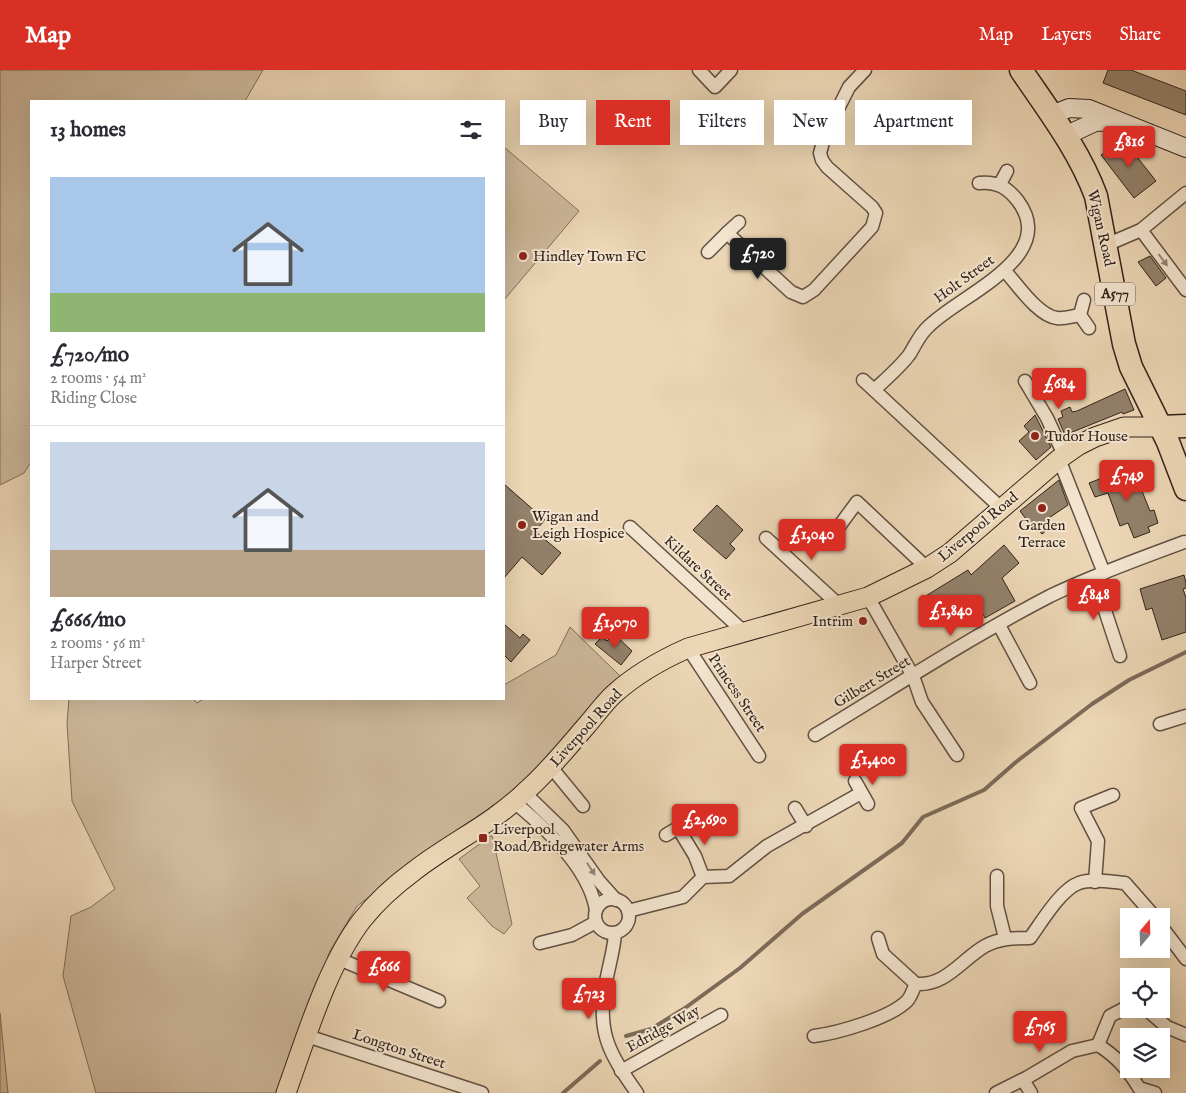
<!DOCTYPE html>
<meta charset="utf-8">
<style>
:root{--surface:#fff;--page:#f2f2f3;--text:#2b2b33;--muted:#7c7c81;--line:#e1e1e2;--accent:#d93025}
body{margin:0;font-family:"IM FELL English",serif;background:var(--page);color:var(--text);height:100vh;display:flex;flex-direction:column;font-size:19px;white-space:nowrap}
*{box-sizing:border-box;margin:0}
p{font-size:16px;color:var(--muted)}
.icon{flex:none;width:28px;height:28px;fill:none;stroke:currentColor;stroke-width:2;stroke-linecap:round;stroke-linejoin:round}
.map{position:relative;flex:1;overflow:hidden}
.drawer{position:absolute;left:30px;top:30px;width:475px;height:600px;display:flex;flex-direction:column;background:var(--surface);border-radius:0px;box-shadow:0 5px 20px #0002}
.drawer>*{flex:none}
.banner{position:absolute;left:520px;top:30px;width:475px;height:45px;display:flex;gap:10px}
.needle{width:32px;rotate:19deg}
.controls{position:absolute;left:1120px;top:838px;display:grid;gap:10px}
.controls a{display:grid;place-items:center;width:50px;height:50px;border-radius:0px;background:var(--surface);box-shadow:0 5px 20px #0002;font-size:25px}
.price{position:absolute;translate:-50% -42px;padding:0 11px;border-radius:5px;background:var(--accent);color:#fff;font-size:16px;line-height:32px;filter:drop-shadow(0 1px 2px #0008)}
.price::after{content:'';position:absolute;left:50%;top:30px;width:15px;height:11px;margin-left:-8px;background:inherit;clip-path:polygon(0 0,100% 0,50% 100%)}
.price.on{background:#222;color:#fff}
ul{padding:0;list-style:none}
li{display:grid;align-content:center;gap:10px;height:265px;padding:0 20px}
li+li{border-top:1px solid var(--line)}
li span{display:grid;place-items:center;height:155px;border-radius:0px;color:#555}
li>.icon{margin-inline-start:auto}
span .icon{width:90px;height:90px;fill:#fffc;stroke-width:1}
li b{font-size:21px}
h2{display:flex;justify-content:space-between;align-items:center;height:60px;padding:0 20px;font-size:21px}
.pill{padding:0 18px;border-radius:0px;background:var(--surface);box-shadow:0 5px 20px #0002;font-size:18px;line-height:45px}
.pill.on{background:var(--accent);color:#fff}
header{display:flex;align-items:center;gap:30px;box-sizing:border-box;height:70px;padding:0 25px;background:var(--accent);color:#fff}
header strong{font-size:24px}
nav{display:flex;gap:28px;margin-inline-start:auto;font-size:18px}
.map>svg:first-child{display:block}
</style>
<header>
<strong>Map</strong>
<nav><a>Map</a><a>Layers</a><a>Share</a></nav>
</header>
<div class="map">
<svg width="1186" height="1023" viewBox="0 0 1186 1023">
<rect width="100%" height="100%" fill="#ecd6b5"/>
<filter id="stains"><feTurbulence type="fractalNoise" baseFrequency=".004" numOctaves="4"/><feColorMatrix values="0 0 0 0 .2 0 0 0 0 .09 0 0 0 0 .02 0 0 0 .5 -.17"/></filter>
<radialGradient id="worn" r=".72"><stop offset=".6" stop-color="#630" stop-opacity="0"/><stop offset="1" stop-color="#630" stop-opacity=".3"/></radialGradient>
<g fill="#cdb89b" stroke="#806e5b">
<path d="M0,0H263L245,31H31V392L24,403L0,415Z"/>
<path d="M504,77L579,141L504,230Z"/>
<path d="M570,557L620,606L588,638L528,710L357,836L330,881L276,1023H96L63,906L71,846L91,837L115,819L72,731L67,653L69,629H193L197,633L203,629H504V615L556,585Z"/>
<path d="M492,765L512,854L504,864L492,856L467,828L480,816L459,789Z"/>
<path d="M0,943L8,1023H0Z"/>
</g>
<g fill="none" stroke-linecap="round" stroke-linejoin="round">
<g stroke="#7c6a58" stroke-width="4">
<path d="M626,966L651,959L685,938L740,898L802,844L902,773L923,747L984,720L1016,692L1092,634L1129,610L1186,582"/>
<path d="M563,1023L600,991"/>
</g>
</g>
<g fill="#93816b" stroke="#33241b">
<path d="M1108,0H1131L1186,21V45L1103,13Z"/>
<path d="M1123,69L1156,111L1134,128L1101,85Z"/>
<path d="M1150,186L1166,208L1156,216L1138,192Z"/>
<path d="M1125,319L1134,340L1123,344L1122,342L1065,365L1058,349L1063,347L1061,341L1070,337L1072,342L1077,341Z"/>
<path d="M1035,345L1051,377L1036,390L1019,371L1029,362L1024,356Z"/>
<path d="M1134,401L1150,441L1154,440L1158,453L1148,457L1150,462L1134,468L1128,453L1120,456L1108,423L1095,427L1089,413L1105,407L1106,411Z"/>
<path d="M1059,410L1068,435L1046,450L1051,457L1042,464L1034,455L1031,456L1020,441Z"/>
<path d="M504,414L545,450L535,461L561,483L542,505L522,487L504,508Z"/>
<path d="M717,435L743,460L730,474L735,479L726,489L693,460Z"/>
<path d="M1004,475L1019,493L1002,508L1015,531L985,548L980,539L961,550L951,534L934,544L924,527L968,500L971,505Z"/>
<path d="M1184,505L1186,513V518L1183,519L1186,528V562L1162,570L1152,538L1146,540L1140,519Z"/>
<path d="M504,554L520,568L523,564L530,570L511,592L504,585Z"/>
<path d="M614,564L632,581L621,595L595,574L602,567L607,571Z"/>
</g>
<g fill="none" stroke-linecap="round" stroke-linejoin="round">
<defs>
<g id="street">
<path d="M699,0L715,17L731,0"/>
<path d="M979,113C996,111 1007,117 1018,131C1060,188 959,225 928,257C919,265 915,276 909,285C899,298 886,309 874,320L1001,438"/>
<path d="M1000,114L1007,101"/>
<path d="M1141,160L1186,220"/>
<path d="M727,163L739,152"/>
<path d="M1106,175L1141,160L1186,123"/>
<path d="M708,182L727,163L791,222L803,227L814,220L872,157L876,143L872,137L827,97L822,90L820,83L825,65L849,17L865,0"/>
<path d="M1005,201C1017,214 1038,246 1057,248C1064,249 1073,246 1080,245"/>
<path d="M1084,230L1080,245L1089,258"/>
<path d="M863,310L874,320"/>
<path d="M1025,311L1047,348L1064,385"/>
<path d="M1059,389L1104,503"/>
<path d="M630,457L744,562"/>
<path d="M832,466L857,432L927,498"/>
<path d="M766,468L840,536"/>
<path d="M1094,507L1120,586"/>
<path d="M868,527L913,606L922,632L957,685"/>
<path d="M999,555L1030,613"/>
<path d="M688,578L759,686"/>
<path d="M1160,654L1186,646"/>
<path d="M815,665C893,618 969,568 1050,526C1093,505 1139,489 1184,472"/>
<path d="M551,697L583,736"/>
<path d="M855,711L868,734"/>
<path d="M525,723L563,760L599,811L616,830"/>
<path d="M514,732C546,758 589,798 596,840"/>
<path d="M795,738L806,756"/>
<path d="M678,758L695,786L703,807"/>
<path d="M666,765L688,752"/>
<path d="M997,806V836L1005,868"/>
<path d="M1095,812L1098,771L1081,738L1113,725"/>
<circle cx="612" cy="846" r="17"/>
<path d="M628,841L683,827L703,807L729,806L767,776L861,723"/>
<path d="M1161,856L1186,889"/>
<path d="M615,863C614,880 609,895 606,912C596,962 609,983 637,1023"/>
<path d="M878,868L883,884L916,914"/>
<path d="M540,873L572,865L596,852"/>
<path d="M339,889L439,931"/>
<path d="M1146,939L1167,957L1186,965"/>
<path d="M307,966L482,1023"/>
<path d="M814,966C838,963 890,948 907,931C911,927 913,919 916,914C946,916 961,890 985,876C1000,868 1014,868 1030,868C1041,853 1061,819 1079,813C1092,808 1111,812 1125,813L1154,846"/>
<path d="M1098,975C1116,986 1128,999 1139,1018L1155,1023"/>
<path d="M1098,975L1110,946L1129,936"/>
<path d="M621,1001L721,945"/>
<path d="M1023,1010L1031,1023"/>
<path d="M996,1023L1028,1007L1072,981L1098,975"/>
</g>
<g id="secondary">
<path d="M1052,45L1069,38L1089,39L1186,78"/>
<path d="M1065,66L1095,52L1114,51"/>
</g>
<path id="primary" d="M286,1023C306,968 327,896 362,850C377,831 395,815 414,801C450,773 492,754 525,722C548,702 567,678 587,655C596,645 604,633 614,624C636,604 661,590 688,578L868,527L927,498L950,483L1059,389L1079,375L1095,367L1124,357H1160"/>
<g id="highway">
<path d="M1021,0C1048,40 1079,80 1096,126L1124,274L1131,297L1168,372L1186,419"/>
<path d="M1160,357L1186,356"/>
</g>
</defs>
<use href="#street" stroke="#615042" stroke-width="15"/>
<use href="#secondary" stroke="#33241b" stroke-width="20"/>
<use href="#primary" stroke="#33241b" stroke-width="21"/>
<use href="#highway" stroke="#33241b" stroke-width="25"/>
<use href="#street" stroke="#f3e4cf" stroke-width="12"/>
<use href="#secondary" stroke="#f3e4cf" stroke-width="18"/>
<use href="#primary" stroke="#ecd6b5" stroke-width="19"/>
<use href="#highway" stroke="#ecd6b5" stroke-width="22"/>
</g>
<defs><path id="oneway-solid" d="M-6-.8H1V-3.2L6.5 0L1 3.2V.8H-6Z" transform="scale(1.25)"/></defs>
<g fill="#938475">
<use href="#oneway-solid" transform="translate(1163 190) rotate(53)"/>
<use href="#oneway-solid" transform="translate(591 799) rotate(57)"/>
</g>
<g fill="#8f2418" stroke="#f3e4cf" stroke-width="2">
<circle cx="523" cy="186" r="5"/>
<circle cx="1035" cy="366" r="5"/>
<circle cx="1042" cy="438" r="5"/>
<circle cx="522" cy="455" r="5"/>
<circle cx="863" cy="551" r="5"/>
<rect x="478" y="763" width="10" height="10" rx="2.5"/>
</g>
<g text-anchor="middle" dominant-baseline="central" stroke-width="4" stroke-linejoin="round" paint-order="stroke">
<rect fill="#f3e4cf" stroke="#6d5e51" stroke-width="1" x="1095" y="212.5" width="40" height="23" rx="4"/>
<g font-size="14" font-weight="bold" fill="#33241b">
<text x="1115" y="224">A577</text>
</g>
<g font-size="15" fill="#33241b" stroke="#f3e4cf">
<text transform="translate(1101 158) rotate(77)">Wigan Road</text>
<text transform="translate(964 209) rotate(-36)">Holt Street</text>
<text transform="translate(978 457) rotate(-40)">Liverpool Road</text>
<text transform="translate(698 498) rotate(43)">Kildare Street</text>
<text transform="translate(872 612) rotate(-31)">Gilbert Street</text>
<text transform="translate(737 623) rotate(56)">Princess Street</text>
<text transform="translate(586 658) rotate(-48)">Liverpool Road</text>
<text transform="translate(663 959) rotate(-29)">Edridge Way</text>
<text transform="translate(399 979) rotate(18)">Longton Street</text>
</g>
<g font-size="15" fill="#33241b" stroke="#f3e4cf" text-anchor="start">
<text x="533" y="186">Hindley Town FC</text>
<text x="1045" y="366">Tudor House</text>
<text x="532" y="446">Wigan and<tspan x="532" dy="17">Leigh Hospice</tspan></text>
<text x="1042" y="455" text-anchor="middle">Garden<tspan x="1042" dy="17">Terrace</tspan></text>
<text x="853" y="551" text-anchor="end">Intrim</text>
<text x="493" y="759">Liverpool<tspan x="493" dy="17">Road/Bridgewater Arms</tspan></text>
</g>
</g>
<rect width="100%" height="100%" filter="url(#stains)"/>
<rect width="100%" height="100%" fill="url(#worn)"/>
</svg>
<div class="controls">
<a><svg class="needle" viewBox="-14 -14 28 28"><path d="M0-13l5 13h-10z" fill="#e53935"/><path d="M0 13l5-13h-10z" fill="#7c7c81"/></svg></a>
<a><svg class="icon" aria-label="locate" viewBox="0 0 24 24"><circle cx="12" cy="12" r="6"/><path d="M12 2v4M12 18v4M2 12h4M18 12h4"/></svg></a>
<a><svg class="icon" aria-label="layers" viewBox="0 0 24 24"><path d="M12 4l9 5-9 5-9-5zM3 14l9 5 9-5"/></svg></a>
</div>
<b class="price" style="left:1129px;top:98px">£816</b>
<b class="price on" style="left:758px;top:210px">£720</b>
<b class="price" style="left:1059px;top:340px">£684</b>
<b class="price" style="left:1127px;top:432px">£749</b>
<b class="price" style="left:812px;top:491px">£1,040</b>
<b class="price" style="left:1094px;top:551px">£848</b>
<b class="price" style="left:951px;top:567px">£1,840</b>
<b class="price" style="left:615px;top:579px">£1,070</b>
<b class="price" style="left:873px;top:716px">£1,400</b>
<b class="price" style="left:705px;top:776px">£2,690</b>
<b class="price" style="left:384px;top:923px">£666</b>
<b class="price" style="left:589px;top:950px">£723</b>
<b class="price" style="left:1040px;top:983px">£765</b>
<div class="banner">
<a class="pill">Buy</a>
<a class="pill on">Rent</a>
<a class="pill">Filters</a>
<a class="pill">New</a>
<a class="pill">Apartment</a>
</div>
<section class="drawer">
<h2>13 homes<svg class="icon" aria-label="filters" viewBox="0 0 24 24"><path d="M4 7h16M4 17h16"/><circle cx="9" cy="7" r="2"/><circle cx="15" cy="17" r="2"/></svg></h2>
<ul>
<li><span style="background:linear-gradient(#a9c7e8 75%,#8fb573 0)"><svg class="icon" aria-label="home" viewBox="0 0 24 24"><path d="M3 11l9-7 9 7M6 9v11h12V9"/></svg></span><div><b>£720/mo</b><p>2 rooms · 54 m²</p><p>Riding Close</p></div></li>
<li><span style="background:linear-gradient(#c9d6e8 70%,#b9a48a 0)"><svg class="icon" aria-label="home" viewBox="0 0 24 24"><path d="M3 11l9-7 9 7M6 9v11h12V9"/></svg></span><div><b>£666/mo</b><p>2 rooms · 56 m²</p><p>Harper Street</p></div></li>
</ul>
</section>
</div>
